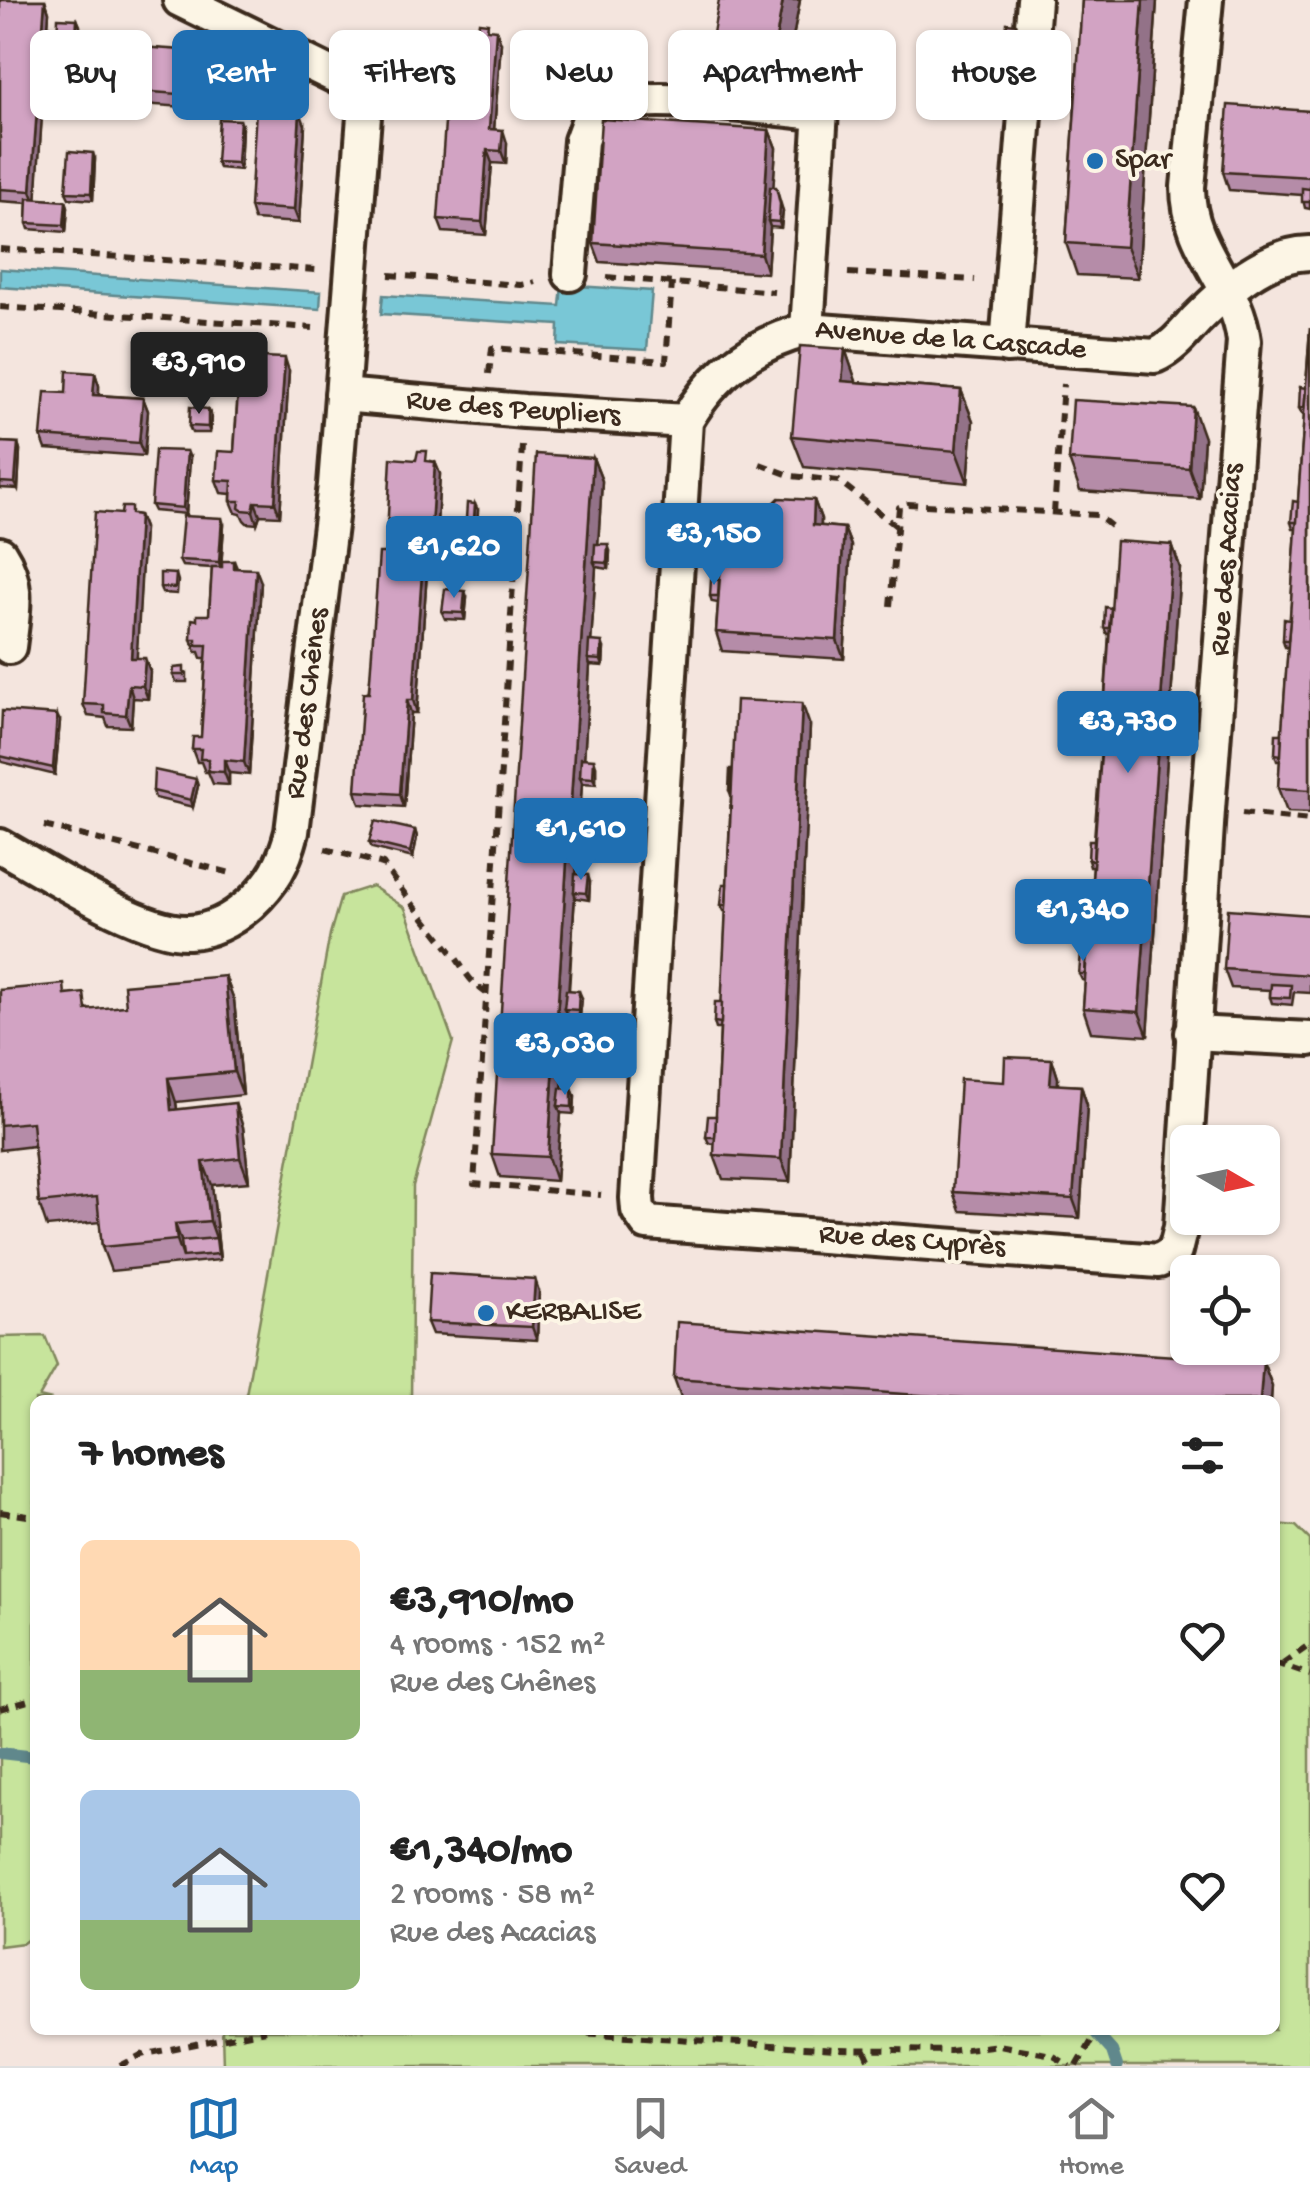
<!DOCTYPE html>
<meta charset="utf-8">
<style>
:root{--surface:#fff;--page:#f2f2f2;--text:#222;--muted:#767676;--line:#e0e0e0;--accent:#1f6fb2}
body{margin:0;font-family:"Gochi Hand",sans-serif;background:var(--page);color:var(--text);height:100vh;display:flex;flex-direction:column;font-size:38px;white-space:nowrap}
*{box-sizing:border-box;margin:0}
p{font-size:32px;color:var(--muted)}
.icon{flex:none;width:55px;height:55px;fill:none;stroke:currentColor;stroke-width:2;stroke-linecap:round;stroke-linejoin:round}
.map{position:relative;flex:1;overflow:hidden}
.sheet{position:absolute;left:30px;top:1395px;width:1250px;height:640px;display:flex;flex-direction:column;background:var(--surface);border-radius:15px;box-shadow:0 2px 8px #0004}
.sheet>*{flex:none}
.top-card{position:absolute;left:30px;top:30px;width:1250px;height:90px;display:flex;gap:20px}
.needle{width:65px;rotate:99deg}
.tools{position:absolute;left:1170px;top:1125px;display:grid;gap:20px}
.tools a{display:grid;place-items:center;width:110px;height:110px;border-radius:15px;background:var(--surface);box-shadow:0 2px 8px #0004;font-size:50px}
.price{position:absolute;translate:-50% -85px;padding:0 22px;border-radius:10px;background:var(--accent);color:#fff;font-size:32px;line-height:65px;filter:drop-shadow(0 2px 5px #0008)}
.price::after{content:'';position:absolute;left:50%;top:60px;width:30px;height:22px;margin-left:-15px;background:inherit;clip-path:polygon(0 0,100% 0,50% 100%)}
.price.active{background:#222;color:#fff}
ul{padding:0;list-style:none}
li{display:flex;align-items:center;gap:30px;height:250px;padding:0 50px}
li span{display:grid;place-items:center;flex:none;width:280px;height:200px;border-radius:15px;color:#555}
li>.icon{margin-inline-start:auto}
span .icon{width:120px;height:120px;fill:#fffc;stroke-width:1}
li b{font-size:42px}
h2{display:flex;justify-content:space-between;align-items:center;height:120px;padding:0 50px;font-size:42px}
.chip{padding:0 35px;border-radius:15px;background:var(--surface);box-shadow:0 2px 8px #0004;font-size:35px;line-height:90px}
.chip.active{background:var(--accent);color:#fff}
.tabs{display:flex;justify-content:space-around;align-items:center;height:140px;border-top:2px solid var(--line);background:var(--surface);font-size:28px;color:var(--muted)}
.tabs a{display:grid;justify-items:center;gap:5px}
.tabs .active{color:var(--accent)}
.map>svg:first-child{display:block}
</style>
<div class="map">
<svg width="1310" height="2066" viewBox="0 0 1310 2066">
<rect width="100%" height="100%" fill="#f4e5de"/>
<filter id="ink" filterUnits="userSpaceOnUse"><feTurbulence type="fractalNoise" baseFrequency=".01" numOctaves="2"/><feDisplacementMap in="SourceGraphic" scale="20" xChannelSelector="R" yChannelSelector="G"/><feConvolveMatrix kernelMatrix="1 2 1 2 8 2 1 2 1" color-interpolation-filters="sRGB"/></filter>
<g filter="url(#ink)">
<g fill="#c7e49c" stroke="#81875d" stroke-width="2.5">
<path d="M372,886L405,908L453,1041L413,1186L411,1400H245L330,934L341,896Z"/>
<path d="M45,1336L57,1366L39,1397L52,1400H35V1934L23,1943L0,1946V1337Z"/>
<path d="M1275,1524L1296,1526L1310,1540V2066H223L222,2030H1275Z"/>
</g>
<g fill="#79c7d6" stroke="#60888c" stroke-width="2.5">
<path d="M0,269L321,292L320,309L0,287Z"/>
<path d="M562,285L652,291L647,350L558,345L559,325L381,314L383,295L560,306Z"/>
</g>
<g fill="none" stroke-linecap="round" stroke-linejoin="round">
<g stroke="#60888c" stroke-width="12">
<path d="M0,1753L35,1757"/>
<path d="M1093,2030L1112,2051L1117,2066"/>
</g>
<defs>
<g id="street">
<path id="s1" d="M1206,0L1188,187C1188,250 1237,283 1244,341L1208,810L1181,1227L1175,1251L1159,1261L647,1223L638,1210L637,1198L686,421C714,373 753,343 807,330L1155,356C1173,348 1184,333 1197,319C1227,289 1265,254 1310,253"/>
<path d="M570,274L581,141L592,111C634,87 766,109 820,113"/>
<path d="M807,330L822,95"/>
<path d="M1007,346L1034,0"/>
<path id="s2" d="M342,395L524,411L686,421"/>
<path d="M0,554C20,584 13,613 9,647"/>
<path id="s3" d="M0,846C44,870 141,934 189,932C213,931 233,919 250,904C274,882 284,863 292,832L335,485L366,91L180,0"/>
<path d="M1192,1033L1310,1039"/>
</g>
</defs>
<use href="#street" stroke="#3b2a1e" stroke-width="40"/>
<g stroke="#3b2a1e" stroke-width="6" stroke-dasharray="10 8" stroke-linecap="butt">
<path d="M0,249L316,270"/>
<path d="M848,273L975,280"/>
<path d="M389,275L521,285L535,282"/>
<path d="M607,277L774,292"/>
<path d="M0,307L313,328"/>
<path d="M489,374L492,348L666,361L672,283"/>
<path d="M522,446L474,1184L601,1195"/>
<path d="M760,464L792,476L839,481L896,526"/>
<path d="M1054,513L1063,384"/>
<path d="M890,606L899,507L908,504L1097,515L1112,527"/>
<path d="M1242,813L1310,820"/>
<path d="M44,826L231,873"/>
<path d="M325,849L383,864C405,897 432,926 456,958C468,975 467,979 486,993"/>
<path d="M0,1512L35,1517"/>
<path d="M1275,1663L1310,1675"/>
<path d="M1283,1663L1310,1644"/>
<path d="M0,1709L35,1699"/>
<path d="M534,2030L836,2049L950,2051L999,2045L1052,2055L1070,2066"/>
<path d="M865,2050L872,2066"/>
<path d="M120,2066L141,2055L265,2030"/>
<path d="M1077,2066L1098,2030"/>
</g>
<use href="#street" stroke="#fcf5e5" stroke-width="32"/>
</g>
<g fill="#b58ca8" stroke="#3b2a1e" stroke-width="2.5">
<path d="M0,0H45L49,12L36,199L66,201L68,207L66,232L29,229L27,223L28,203L0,201Z"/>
<path d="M800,0L785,81L724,70L712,39Z"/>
<path d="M1082,0H1157L1138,278L1077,275L1066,243Z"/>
<path d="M77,19L80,26L77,63L58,62L56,56Z"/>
<path d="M490,30H496L501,43L494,130L507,143L506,164L492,163L486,235L443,232L438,219Z"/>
<path d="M1019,31L1016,55L1007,54L1005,47Z"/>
<path d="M201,64L198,108L100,101L96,88Z"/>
<path d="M1310,111V209L1305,208L1302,195L1229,190L1223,172Z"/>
<path d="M305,125L299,223L254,220L250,207Z"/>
<path d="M242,126L240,170L219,168L216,162Z"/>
<path d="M769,130L776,148L773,187L783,211L781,228L770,227L767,273L600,262L593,243Z"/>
<path d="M95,159L93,200L69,198L66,192Z"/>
<path d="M1310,328V813L1287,812L1278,788L1280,761H1277L1275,754L1282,734L1288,647H1285L1283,640L1290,620L1296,529H1293L1291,522L1298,502L1304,415L1302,414L1299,408L1306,388Z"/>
<path d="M195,343L193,368L174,366L171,360Z"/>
<path d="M845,349L856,382L961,390L973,421L968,483L804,467L792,436Z"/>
<path d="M289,371L280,516L260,515L257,524L247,523L244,520L241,514L236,513L231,501V494L221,493L216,480L234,452L238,389H235L231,376Z"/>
<path d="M95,373L99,386V395L143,398L148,411L144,456L46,449L41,436Z"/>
<path d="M208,409L211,415L210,433H192L189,426Z"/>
<path d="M1204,438L1200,499L1080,491L1069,460Z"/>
<path d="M0,442L18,443L20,450L18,489L0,488Z"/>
<path d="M190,458L186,514L154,511L151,505Z"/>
<path d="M593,458L602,481L598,544L610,551L609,569L596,567L591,641L604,648L603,666L590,665L584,758L596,766V784L582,783L576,874L590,882L589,900L576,898L575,895L569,990L582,998L580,1016L567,1015L562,1088L572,1089L575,1096L574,1114L561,1113L556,1181L500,1177L492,1154Z"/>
<path d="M431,461L435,462L440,474L434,572H427L417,713H411L404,807L360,804L356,791L386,553Z"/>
<path d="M814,500L821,519V526L844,528L851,546L844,659L722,651L716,632L718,603L712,602L710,596L719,580L766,522Z"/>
<path d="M478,510L477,526L468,525L466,519Z"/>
<path d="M134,514L139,515L144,528L136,658L150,671L148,699L133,698L131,727L108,726L105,718L88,716L83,704Z"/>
<path d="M224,525L221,567L234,561L237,568L261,582L249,775L229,773V785L213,784L208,772H205L201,762H197L192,749L201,737L206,658H201L199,652H196L191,639L197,620L209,615L212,568L182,566L179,560Z"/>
<path d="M1172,545L1180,568L1148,1036L1091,1032L1083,1008L1085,981L1082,980L1079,974L1086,954L1093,867H1090L1088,860L1094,840L1101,748H1099L1096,742L1103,722L1109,634H1107L1104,628L1111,608Z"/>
<path d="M176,574L178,581L177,594L162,593L160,587Z"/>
<path d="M467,597L465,620L445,619L442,612Z"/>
<path d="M187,673V682H176L173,675Z"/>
<path d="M60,721L55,775L2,762L0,756Z"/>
<path d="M810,726L790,1182L723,1179L714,1155L715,1144L709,1143L706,1137L716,1116L720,1029H716L714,1022L722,1002L726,911H724L721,905L727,884L731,795L729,790L732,769Z"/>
<path d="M198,786L193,807L155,798L153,791Z"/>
<path d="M415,830L417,837L413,858L372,848L369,842Z"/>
<path d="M1310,915V993L1294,992L1292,1005L1272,1003L1270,997V990L1231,988L1224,969Z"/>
<path d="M225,976L234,1000L243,1095L176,1102L177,1109L243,1127L249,1182L212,1185L220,1260L111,1271L102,1247L100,1222L47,1227L39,1203L34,1146L0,1150V990L68,995L90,1010L126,1006Z"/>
<path d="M1052,1059L1058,1078V1085L1081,1086L1087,1105L1080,1218L960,1211L953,1192Z"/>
<path d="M539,1291L537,1340L432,1334L427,1322Z"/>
<path d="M1263,1362L1272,1386L1271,1400H682L674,1378Z"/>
<path d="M121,2030H159V2032L123,2034Z"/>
</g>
<g fill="#937288" stroke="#3b2a1e" stroke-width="2.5">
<path d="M45,0L49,12L36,204L31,191Z"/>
<path d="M783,0H800L785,81L774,50Z"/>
<path d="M1143,0H1157L1138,278L1126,247Z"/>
<path d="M77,19L80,26L77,63L75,57Z"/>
<path d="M1016,24L1019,31L1016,55L1014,48Z"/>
<path d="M496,30L501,43L493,142L489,129Z"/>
<path d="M196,51L201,64L198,108L193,95Z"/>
<path d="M300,112L305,125L299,223L294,210Z"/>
<path d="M240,120L242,126L240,170L237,163Z"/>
<path d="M503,130L507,143L506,164L501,151Z"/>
<path d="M769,130L776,148L771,221H768L770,227L767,273L761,254Z"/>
<path d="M487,150L492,163L486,235L482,222Z"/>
<path d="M93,153L95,159L93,200L91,193Z"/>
<path d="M776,187L783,211L781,228L779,222Z"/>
<path d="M66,201L68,207L66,232L64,225Z"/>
<path d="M192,336L195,343L193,368L190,361Z"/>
<path d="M845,349L856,381L854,413L842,381Z"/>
<path d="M285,358L289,371L280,516L275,503Z"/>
<path d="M95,373L99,386L98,408L93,395Z"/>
<path d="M961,390L973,421L968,483L956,451Z"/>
<path d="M143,398L148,411L144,456L139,443Z"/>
<path d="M1193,407L1204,438L1200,499L1189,468Z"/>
<path d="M208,409L211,415L210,433L208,427Z"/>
<path d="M18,443L20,450L18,489L15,483Z"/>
<path d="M187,451L190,458L186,514L183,508Z"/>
<path d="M593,458L602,481L597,562H594L596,567L590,659H588L590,665L583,777H580L582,783L575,892H574L575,895L567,1009H564L567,1015L561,1106H558L561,1113L556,1181L548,1157Z"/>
<path d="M435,462L440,474L434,572L429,560Z"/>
<path d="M814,500L821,519L819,544L813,525Z"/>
<path d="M255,502L260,515L257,524L253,511Z"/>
<path d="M475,504L478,510L477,526L474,519Z"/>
<path d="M139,515L144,528L136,671L131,658Z"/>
<path d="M222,518L224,525L221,569L219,562Z"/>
<path d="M844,528L851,546L844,659L837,640Z"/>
<path d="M608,544L610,551L609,569L607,563Z"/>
<path d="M1172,545L1180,568L1148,1036L1139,1012Z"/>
<path d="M423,559L427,572L417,713L413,700Z"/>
<path d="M256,569L261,582L249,775L244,762Z"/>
<path d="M465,591L467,597L465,620L463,613Z"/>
<path d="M602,642L604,648L603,666L601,660Z"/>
<path d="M145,658L150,671L148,699L143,686Z"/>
<path d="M129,685L133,698L131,727L126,715Z"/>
<path d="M407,700L411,713L404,807L400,794Z"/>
<path d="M802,703L810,726L790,1182L781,1159Z"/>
<path d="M57,715L60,721L55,775L53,768Z"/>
<path d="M594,759L596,766V784L593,778Z"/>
<path d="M224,760L229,773V785L224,772Z"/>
<path d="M196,779L198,786L193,807L191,800Z"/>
<path d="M415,830L417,837L413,858L410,852Z"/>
<path d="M588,875L590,882L589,900L586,893Z"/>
<path d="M225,976L234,1000L243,1095L234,1072Z"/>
<path d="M579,991L582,998L580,1016L578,1010Z"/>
<path d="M1052,1059L1058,1078L1057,1103L1050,1084Z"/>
<path d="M168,1078L176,1102L180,1134L171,1110Z"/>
<path d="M1081,1086L1087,1105L1080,1218L1073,1199Z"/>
<path d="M572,1089L575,1096L574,1114L572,1107Z"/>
<path d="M235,1103L243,1127L249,1182L240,1158Z"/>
<path d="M203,1162L212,1185L220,1260L216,1238L210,1221Z"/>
<path d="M175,1224L184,1248L183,1257L177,1240Z"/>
<path d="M535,1279L539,1291L537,1340L532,1327Z"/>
<path d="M1263,1362L1272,1386L1271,1400H1260Z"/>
</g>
<g fill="#d2a3c3" stroke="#3b2a1e" stroke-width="2.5">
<path d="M0,0H45L31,191L0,189Z"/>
<path d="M719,0H783L774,50L712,39Z"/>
<path d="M1082,0H1143L1126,247L1066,243Z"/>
<path d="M58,18L77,19L75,57L56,56Z"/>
<path d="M479,22L488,23L487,29L496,30L489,129L503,130L501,151L487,150L482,222L438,219L452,27L478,29Z"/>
<path d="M1007,23L1016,24L1014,48L1005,47Z"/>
<path d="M98,44L196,51L193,95L96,88Z"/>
<path d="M1228,105L1310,111V177L1223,172Z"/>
<path d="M256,109L300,112L294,210L250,207Z"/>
<path d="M219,119L240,120L237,163L216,162Z"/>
<path d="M601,119L769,130L761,254L593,243Z"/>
<path d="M69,151L93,153L91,193L66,192Z"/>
<path d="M770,187H776L780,204L779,222L768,221Z"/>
<path d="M1302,188L1310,189V202H1302Z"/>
<path d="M28,198L66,201L64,225L27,223Z"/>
<path d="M1310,328V790L1278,788Z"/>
<path d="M173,335L192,336L190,361L171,360Z"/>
<path d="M800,346L845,349L842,381L961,390L956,451L792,436Z"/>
<path d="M240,356L285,358L275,503L255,502L253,511L242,510L239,508L240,501H231L232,481L216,480L218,451L234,452L239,377L231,376L232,365L239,366Z"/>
<path d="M67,371L95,373L93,395L143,398L139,443L41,436L45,392L66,393Z"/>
<path d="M1300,387L1306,388L1304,408H1299Z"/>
<path d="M1073,400L1193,407L1189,468L1069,460Z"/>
<path d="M190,407L208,409V427L189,426Z"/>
<path d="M0,442L18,443L15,483L0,482Z"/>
<path d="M155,450L187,451L183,508L151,505Z"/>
<path d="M418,451H427L426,461L435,462L429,560L423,559L413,700H407L400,794L356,791L363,693H369L379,553H386L391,458L416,460Z"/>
<path d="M536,454L593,458L548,1157L492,1154Z"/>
<path d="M779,498L814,500L813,525L844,528L837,640L716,632L724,519L766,522L768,509Z"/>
<path d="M1293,501L1298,502L1297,522H1291Z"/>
<path d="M467,503L475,504L474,519H466Z"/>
<path d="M122,507H131V514L139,515L131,658H145L143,686L129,685L126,715L104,713V705L83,704L95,512L121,514Z"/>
<path d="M183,516L222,518L219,562L179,560Z"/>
<path d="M1116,541L1172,545L1139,1012L1083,1008Z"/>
<path d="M595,544H608L607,563L594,562Z"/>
<path d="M222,561H234V568L256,569L244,762L224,760V772L208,771V759H200L201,749H192L193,737H201L207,645H196V639H191L192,619L197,620V615H209L212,567H222Z"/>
<path d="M160,573L176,574L175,588L160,587Z"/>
<path d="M711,579L719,580L718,596H710Z"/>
<path d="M445,589L465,591L463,613L442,612Z"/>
<path d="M1105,607L1111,608L1109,628H1104Z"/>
<path d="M1284,619L1290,620L1288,640H1283Z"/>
<path d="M589,641L602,642L601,660L588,659Z"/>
<path d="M184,667V675H173L174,668Z"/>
<path d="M736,700L802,703L781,1159L714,1155Z"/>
<path d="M2,711L57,715L53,768L0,756Z"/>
<path d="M1098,721L1103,722L1101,742H1096Z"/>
<path d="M1276,734H1282L1281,755L1275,754Z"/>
<path d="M581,758L594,759L593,778L580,777Z"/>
<path d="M730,769H732L731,790H729Z"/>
<path d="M154,770L196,779L191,800L153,791Z"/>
<path d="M375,821L415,830L410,852L369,842Z"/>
<path d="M1089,840H1094L1093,860H1088Z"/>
<path d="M575,874L588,875L586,893L574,892Z"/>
<path d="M723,884H727L726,905H721Z"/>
<path d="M1228,909L1310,915V975L1224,969Z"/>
<path d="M1081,953L1086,954L1085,974H1079Z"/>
<path d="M225,976L234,1072L168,1078L171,1110L235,1103L240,1158L203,1162L210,1221L175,1224L177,1240L102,1247L97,1197L39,1203L32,1122L0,1125V990L64,984L65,995L84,993L86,1010L126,1006L124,985Z"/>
<path d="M1271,984L1291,985L1290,998L1270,997Z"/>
<path d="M566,990L579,991L578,1010L564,1009Z"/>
<path d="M715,1002H722L721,1023L714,1022Z"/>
<path d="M1005,1057L1052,1059L1050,1084L1081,1086L1073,1199L953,1192L960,1079L1004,1082Z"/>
<path d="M560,1088L572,1089V1107L558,1106Z"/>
<path d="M708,1116H716L715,1137H706Z"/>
<path d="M216,1238L218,1254L183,1257L181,1241Z"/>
<path d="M430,1273L535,1279L532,1327L427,1322Z"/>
<path d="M677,1322L1263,1362L1260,1400H990L674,1378Z"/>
</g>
</g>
<g fill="#1f6fb2" stroke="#fcf5e5" stroke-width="4">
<circle cx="1095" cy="161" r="10"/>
<circle cx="486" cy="1313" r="10"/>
</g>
<g text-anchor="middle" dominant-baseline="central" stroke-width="8" stroke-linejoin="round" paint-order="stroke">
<g font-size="30" fill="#3b2a1e" stroke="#fcf5e5" text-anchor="start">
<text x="1115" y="161">Spar</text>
<text x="506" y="1313">KERBALISE</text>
</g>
<g font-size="30" fill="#3b2a1e" stroke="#fcf5e5">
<text stroke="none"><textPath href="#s1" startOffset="2905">Avenue de la Cascade</textPath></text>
<text stroke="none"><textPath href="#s2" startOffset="172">Rue des Peupliers</textPath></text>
<text transform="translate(1228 560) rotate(-86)">Rue des Acacias</text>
<text stroke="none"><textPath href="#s3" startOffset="492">Rue des Chênes</textPath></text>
<text transform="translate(912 1242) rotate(4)">Rue des Cyprès</text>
</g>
</g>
</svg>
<div class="tools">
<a><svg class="needle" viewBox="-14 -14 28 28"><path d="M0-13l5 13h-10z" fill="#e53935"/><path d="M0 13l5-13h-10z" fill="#767676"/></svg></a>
<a><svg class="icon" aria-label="locate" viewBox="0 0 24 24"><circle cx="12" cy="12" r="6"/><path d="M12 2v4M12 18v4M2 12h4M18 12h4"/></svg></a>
</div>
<b class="price active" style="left:199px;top:417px">€3,910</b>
<b class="price" style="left:714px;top:588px">€3,150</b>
<b class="price" style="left:454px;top:601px">€1,620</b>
<b class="price" style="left:1128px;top:776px">€3,730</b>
<b class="price" style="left:581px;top:883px">€1,610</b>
<b class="price" style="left:1083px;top:964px">€1,340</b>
<b class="price" style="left:565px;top:1098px">€3,030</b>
<div class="top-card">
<a class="chip">Buy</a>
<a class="chip active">Rent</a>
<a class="chip">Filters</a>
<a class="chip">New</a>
<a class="chip">Apartment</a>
<a class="chip">House</a>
</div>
<section class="sheet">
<h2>7 homes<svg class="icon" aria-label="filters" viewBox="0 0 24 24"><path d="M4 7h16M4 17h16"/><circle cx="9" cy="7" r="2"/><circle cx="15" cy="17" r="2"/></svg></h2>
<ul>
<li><span style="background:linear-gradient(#ffd9b3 65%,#8fb573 0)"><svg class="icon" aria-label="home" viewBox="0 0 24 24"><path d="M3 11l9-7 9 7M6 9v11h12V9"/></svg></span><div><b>€3,910/mo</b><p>4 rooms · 152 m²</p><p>Rue des Chênes</p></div><svg class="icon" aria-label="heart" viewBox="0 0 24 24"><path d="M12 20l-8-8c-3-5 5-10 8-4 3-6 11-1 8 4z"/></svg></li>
<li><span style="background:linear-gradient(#a9c7e8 65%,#8fb573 0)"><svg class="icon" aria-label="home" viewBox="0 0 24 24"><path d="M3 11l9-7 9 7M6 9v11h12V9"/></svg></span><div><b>€1,340/mo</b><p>2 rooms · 58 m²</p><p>Rue des Acacias</p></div><svg class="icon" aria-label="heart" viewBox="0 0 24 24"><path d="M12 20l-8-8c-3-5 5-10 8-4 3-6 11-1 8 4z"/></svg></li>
</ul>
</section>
</div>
<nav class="tabs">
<a class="active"><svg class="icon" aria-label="map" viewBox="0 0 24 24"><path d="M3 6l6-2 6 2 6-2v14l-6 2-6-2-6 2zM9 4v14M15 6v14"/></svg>Map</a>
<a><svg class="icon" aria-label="saved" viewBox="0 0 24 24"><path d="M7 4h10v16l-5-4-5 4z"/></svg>Saved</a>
<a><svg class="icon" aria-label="home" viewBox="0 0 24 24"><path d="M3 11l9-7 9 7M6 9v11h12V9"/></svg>Home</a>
</nav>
